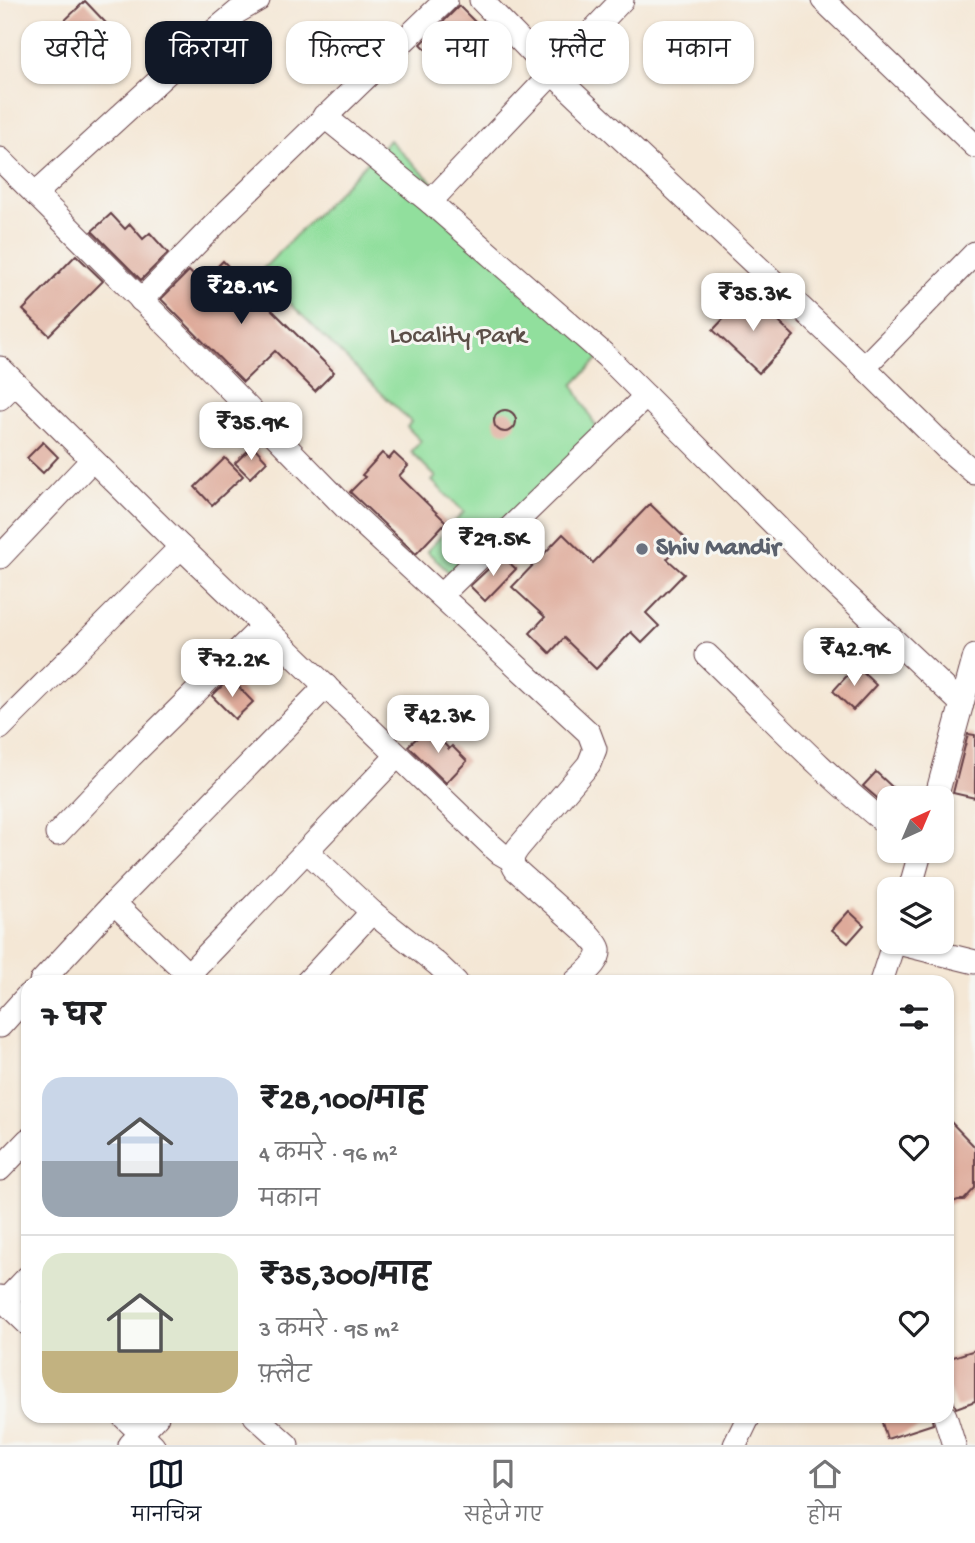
<!DOCTYPE html>
<html lang="hi">
<meta charset="utf-8">
<style>
:root{--surface:#fff;--page:#f2f2f2;--text:#202124;--muted:#757577;--line:#e0e0e0;--accent:#111827}
body{margin:0;font-family:"Gochi Hand","Playpen Sans Deva",sans-serif;background:var(--page);color:var(--text);height:100vh;display:flex;flex-direction:column;font-size:26px;white-space:nowrap}
*{box-sizing:border-box;margin:0}
p{font-size:23px;color:var(--muted)}
.icon{flex:none;width:38px;height:38px;fill:none;stroke:currentColor;stroke-width:2;stroke-linecap:round;stroke-linejoin:round}
.map{position:relative;flex:1;overflow:hidden}
.side{position:absolute;left:21px;top:975px;width:933px;height:448px;display:flex;flex-direction:column;background:var(--surface);border-radius:21px;box-shadow:0 2px 5px #0004}
.side>*{flex:none}
.banner{position:absolute;left:21px;top:21px;width:934px;height:63px;display:flex;gap:14px}
.needle{width:46px;rotate:44deg}
.tools{position:absolute;left:877px;top:786px;display:grid;gap:14px}
.tools a{display:grid;place-items:center;width:77px;height:77px;border-radius:14px;background:var(--surface);box-shadow:0 2px 5px #0004;font-size:35px}
.price{position:absolute;translate:-50% -60px;padding:0 16px;border-radius:14px;background:#fff;color:#222;font-size:23px;line-height:46px;filter:drop-shadow(0 2px 4px #0008)}
.price::after{content:'';position:absolute;left:50%;top:42px;width:21px;height:16px;margin-left:-10px;background:inherit;clip-path:polygon(0 0,100% 0,50% 100%)}
.price.current{background:var(--accent);color:#fff}
ul{padding:0;list-style:none}
li{display:flex;align-items:center;gap:21px;height:175px;padding:0 21px}
li+li{border-top:2px solid var(--line)}
li span{display:grid;place-items:center;flex:none;width:196px;height:140px;border-radius:21px;color:#555}
li>.icon{margin-inline-start:auto}
span .icon{width:84px;height:84px;fill:#fffc;stroke-width:1}
li b{font-size:30px}
h2{display:flex;justify-content:space-between;align-items:center;height:84px;padding:0 21px;font-size:30px}
.pill{padding:0 24px;border-radius:21px;background:var(--surface);box-shadow:0 2px 5px #0004;font-size:24px;line-height:63px}
.pill.current{background:var(--accent);color:#fff}
.tabs{display:flex;justify-content:space-around;align-items:center;height:98px;border-top:2px solid var(--line);background:var(--surface);font-size:19px;color:var(--muted)}
.tabs a{display:grid;justify-items:center;gap:4px}
.tabs .current{color:var(--accent)}
.map>svg:first-child{display:block}
</style>
<div class="map">
<svg width="975" height="1445" viewBox="0 0 975 1445">
<rect width="100%" height="100%" fill="#f6f6f2"/>
<filter id="ink" filterUnits="userSpaceOnUse"><feTurbulence type="fractalNoise" baseFrequency=".0143" numOctaves="2"/><feDisplacementMap in="SourceGraphic" scale="14" xChannelSelector="R" yChannelSelector="G"/><feConvolveMatrix kernelMatrix="1 2 1 2 8 2 1 2 1" color-interpolation-filters="sRGB"/></filter>
<filter id="wash" filterUnits="userSpaceOnUse"><feTurbulence type="fractalNoise" baseFrequency=".00686" numOctaves="4" result="noise"/><feDisplacementMap in="SourceGraphic" scale="28" xChannelSelector="R" yChannelSelector="G"/><feGaussianBlur stdDeviation="1.57" result="paint"/><feColorMatrix in="noise" values="0 0 0 0 0 0 0 0 0 0 0 0 0 0 0 0 0 1.4 0 .05"/><feComposite in="paint" operator="in"/></filter>
<g filter="url(#wash)">
<rect width="100%" height="100%" fill="#f4e7d5"/>
<path fill="#91df9d" stroke="#6e7f64" stroke-width="2" d="M389,140L606,351L573,385L599,432L457,580L427,551L464,512L432,481L436,477L411,452L421,441L407,427L411,422L259,273Z"/>
<g id="blocks">
<g fill="#deaa9a">
<path d="M85,1L124,42L97,68L58,27Z"/>
<path d="M459,6L497,44L466,75L452,61L445,68L421,44Z"/>
<path d="M111,214L125,229L130,224L143,239L150,233L168,253L141,280L92,231Z"/>
<path d="M76,255L103,281L49,335L23,310Z"/>
<path d="M223,261L334,372L315,391L275,351L243,382L161,299L189,271L201,283Z"/>
<path d="M748,293L794,336L759,373L713,330Z"/>
<circle cx="505" cy="421" r="11"/>
<path d="M43,442L58,457L43,473L27,458Z"/>
<path d="M253,446L267,461L250,478L235,463Z"/>
<path d="M382,453L389,459L394,453L408,466L399,476L446,522L416,554L350,492L365,477L362,475Z"/>
<path d="M225,458L243,476L212,505L195,487Z"/>
<path d="M650,504L686,539L667,559L684,574L646,613L659,626L642,643L631,632L596,669L564,638L550,653L530,633L545,617L512,587L563,534L593,563Z"/>
<path d="M502,556L516,569L485,601L470,586Z"/>
<path d="M856,666L876,685L853,710L833,691Z"/>
<path d="M230,678L253,702L235,719L212,696Z"/>
<path d="M429,727L449,749L452,746L467,761L446,783L408,746Z"/>
<path d="M968,734L975,735V798L953,793Z"/>
<path d="M876,772L904,798H889V808L863,786Z"/>
<path d="M849,911L864,925L848,943L832,930Z"/>
<path d="M947,1118L975,1147V1188L964,1200H958L947,1204Z"/>
<path d="M975,1350V1401L956,1408L947,1384V1359Z"/>
<path d="M880,1416H931L933,1424L887,1439Z"/>
</g>
</g>
</g>
<g filter="url(#ink)">
<use href="#blocks" fill-opacity="0" stroke="#643d44" stroke-width="2"/>
<g fill="none" stroke-linecap="round" stroke-linejoin="round">
<defs>
<g id="minor">
<path d="M481,0L552,73L864,367L947,449L975,473"/>
<path d="M823,0L975,146"/>
<path d="M324,116L430,202L606,356L822,572L962,704"/>
<path d="M0,159L183,341L348,510L589,733L595,749L589,764L518,848C512,856 510,862 516,870L589,935C592,939 598,944 599,949C601,962 583,974 575,982"/>
<path d="M35,194L201,42L237,12L258,0"/>
<path d="M430,202L622,0"/>
<path d="M141,300L227,212L446,0"/>
<path d="M864,367L975,253"/>
<path d="M0,368L181,547L492,846L500,853L512,860"/>
<path d="M0,398L15,383"/>
<path d="M0,557L92,460"/>
<path d="M441,595L646,396"/>
<path d="M707,655C767,713 824,774 889,826"/>
<path d="M0,728L181,547"/>
<path d="M936,798L975,656"/>
<path d="M57,834L131,756L263,626"/>
<path d="M307,851L372,912L437,964L456,982"/>
<path d="M910,889L921,850"/>
<path d="M114,903L196,982"/>
<path d="M894,942L975,962"/>
<path d="M41,982L112,905L326,686"/>
<path d="M181,982L397,756"/>
<path d="M307,982L372,912"/>
<path d="M881,982L894,942"/>
<path d="M0,1026L28,995"/>
<path d="M0,1169L28,1140"/>
<path d="M0,1297L28,1324"/>
<path d="M5,1301L28,1277"/>
<path d="M123,1416L153,1445"/>
<path d="M255,1416L287,1445"/>
<path d="M945,1416L954,1445"/>
<path d="M130,1445L157,1416"/>
<path d="M735,1445L749,1416"/>
</g>
</defs>
<use href="#minor" stroke="#643d44" stroke-width="25"/>
<use href="#minor" stroke="#fff" stroke-width="23"/>
</g>
</g>
<circle fill="#6b7280" stroke="#f6f6f2" stroke-width="2.5" cx="642" cy="549" r="7"/>
<g text-anchor="middle" dominant-baseline="central" stroke-width="6" stroke-linejoin="round" paint-order="stroke">
<g font-size="26" fill="#5c4f48" stroke="#f6f6f2">
<text x="458" y="337">Locality Park</text>
</g>
<g font-size="26" font-weight="bold" fill="#5b616d" stroke="#f6f6f2" text-anchor="start">
<text x="656" y="549">Shiv Mandir</text>
</g>
</g>
</svg>
<div class="tools">
<a><svg class="needle" viewBox="-14 -14 28 28"><path d="M0-13l5 13h-10z" fill="#e53935"/><path d="M0 13l5-13h-10z" fill="#757577"/></svg></a>
<a><svg class="icon" aria-label="layers" viewBox="0 0 24 24"><path d="M12 4l9 5-9 5-9-5zM3 14l9 5 9-5"/></svg></a>
</div>
<b class="price current" style="left:241px;top:326px">₹28.1K</b>
<b class="price" style="left:753px;top:333px">₹35.3K</b>
<b class="price" style="left:251px;top:462px">₹35.9K</b>
<b class="price" style="left:493px;top:578px">₹29.5K</b>
<b class="price" style="left:854px;top:688px">₹42.9K</b>
<b class="price" style="left:232px;top:699px">₹72.2K</b>
<b class="price" style="left:438px;top:755px">₹42.3K</b>
<div class="banner">
<a class="pill">खरीदें</a>
<a class="pill current">किराया</a>
<a class="pill">फ़िल्टर</a>
<a class="pill">नया</a>
<a class="pill">फ़्लैट</a>
<a class="pill">मकान</a>
</div>
<section class="side">
<h2>7 घर<svg class="icon" aria-label="filters" viewBox="0 0 24 24"><path d="M4 7h16M4 17h16"/><circle cx="9" cy="7" r="2"/><circle cx="15" cy="17" r="2"/></svg></h2>
<ul>
<li><span style="background:linear-gradient(#c9d6e8 60%,#9aa5b1 0)"><svg class="icon" aria-label="home" viewBox="0 0 24 24"><path d="M3 11l9-7 9 7M6 9v11h12V9"/></svg></span><div><b>₹28,100/माह</b><p>4 कमरे · 96 m²</p><p>मकान</p></div><svg class="icon" aria-label="heart" viewBox="0 0 24 24"><path d="M12 20l-8-8c-3-5 5-10 8-4 3-6 11-1 8 4z"/></svg></li>
<li><span style="background:linear-gradient(#dfe7d0 70%,#c2b280 0)"><svg class="icon" aria-label="home" viewBox="0 0 24 24"><path d="M3 11l9-7 9 7M6 9v11h12V9"/></svg></span><div><b>₹35,300/माह</b><p>3 कमरे · 95 m²</p><p>फ़्लैट</p></div><svg class="icon" aria-label="heart" viewBox="0 0 24 24"><path d="M12 20l-8-8c-3-5 5-10 8-4 3-6 11-1 8 4z"/></svg></li>
</ul>
</section>
</div>
<nav class="tabs">
<a class="current"><svg class="icon" aria-label="map" viewBox="0 0 24 24"><path d="M3 6l6-2 6 2 6-2v14l-6 2-6-2-6 2zM9 4v14M15 6v14"/></svg>मानचित्र</a>
<a><svg class="icon" aria-label="saved" viewBox="0 0 24 24"><path d="M7 4h10v16l-5-4-5 4z"/></svg>सहेजे गए</a>
<a><svg class="icon" aria-label="home" viewBox="0 0 24 24"><path d="M3 11l9-7 9 7M6 9v11h12V9"/></svg>होम</a>
</nav>
